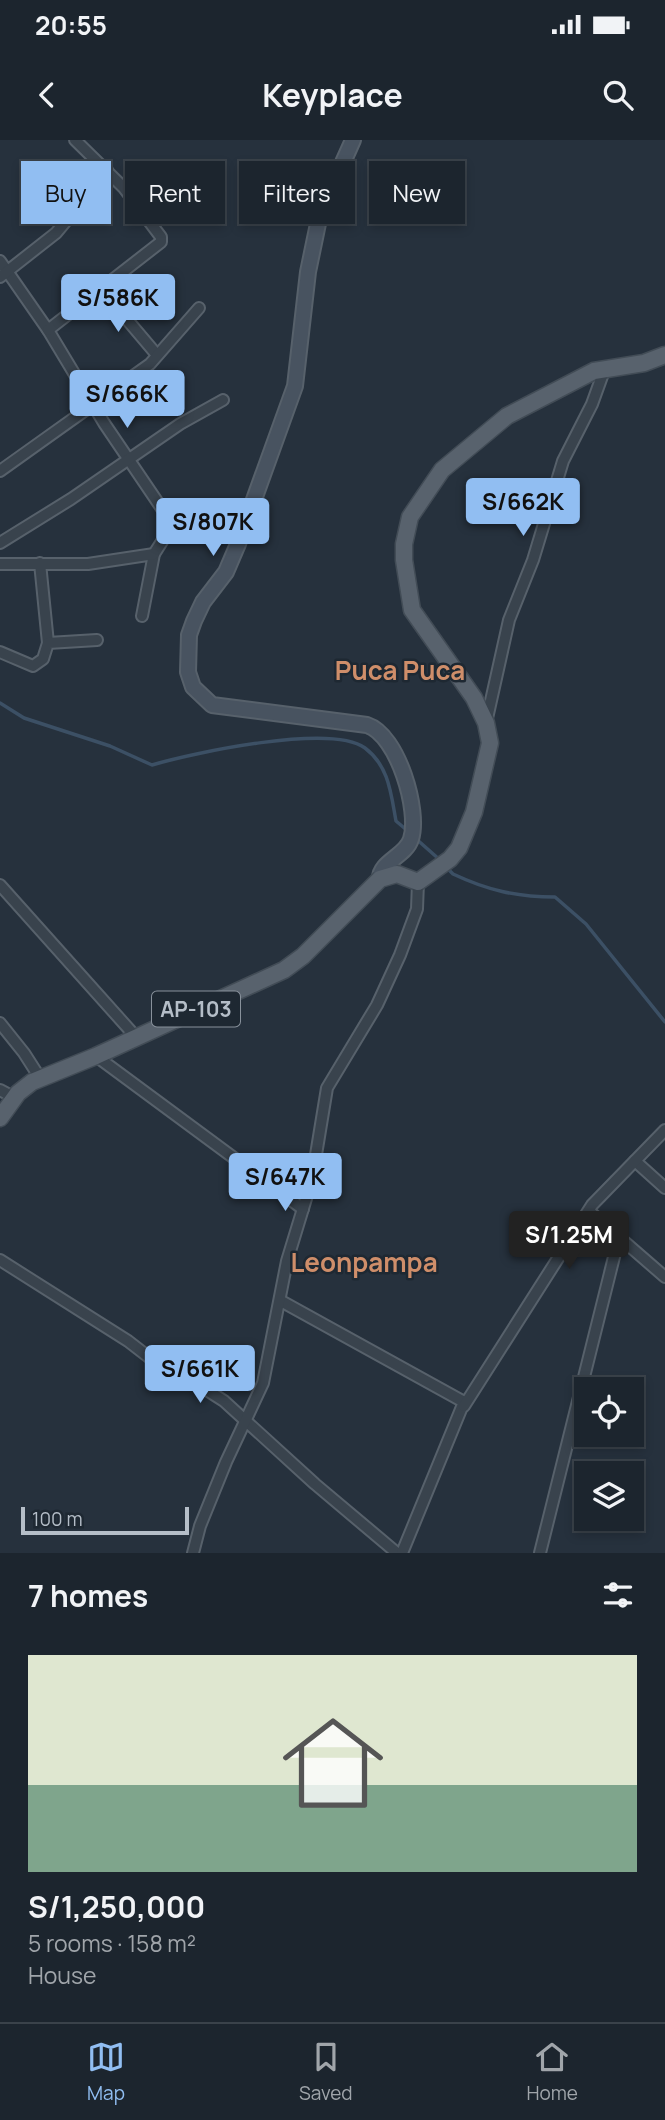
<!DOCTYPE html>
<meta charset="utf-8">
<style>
:root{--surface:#1c252e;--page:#252d36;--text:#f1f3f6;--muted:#a0a5aa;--line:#3a424a;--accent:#91bef2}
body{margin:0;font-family:Manrope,sans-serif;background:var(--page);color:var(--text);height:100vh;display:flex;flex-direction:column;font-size:26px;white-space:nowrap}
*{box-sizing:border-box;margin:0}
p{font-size:23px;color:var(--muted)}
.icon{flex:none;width:38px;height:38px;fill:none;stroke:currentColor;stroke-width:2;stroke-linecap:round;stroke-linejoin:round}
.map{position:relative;height:1413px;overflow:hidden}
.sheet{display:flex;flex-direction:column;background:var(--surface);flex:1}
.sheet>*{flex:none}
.banner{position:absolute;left:21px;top:21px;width:623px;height:63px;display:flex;gap:14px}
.fabs{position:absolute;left:574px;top:1237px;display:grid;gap:14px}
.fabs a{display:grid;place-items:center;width:70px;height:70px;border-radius:0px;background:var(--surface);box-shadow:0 4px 10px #0003,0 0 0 2px var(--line);font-size:35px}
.scale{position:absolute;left:21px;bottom:18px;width:168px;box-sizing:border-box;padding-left:7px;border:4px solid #b5bec8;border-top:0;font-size:19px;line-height:24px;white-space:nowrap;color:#b5bec8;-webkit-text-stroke:5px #1e2832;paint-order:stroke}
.price{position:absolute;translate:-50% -60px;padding:0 16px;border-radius:7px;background:var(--accent);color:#111;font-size:23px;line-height:46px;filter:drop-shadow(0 2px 4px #0008)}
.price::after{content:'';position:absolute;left:50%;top:42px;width:21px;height:16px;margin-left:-10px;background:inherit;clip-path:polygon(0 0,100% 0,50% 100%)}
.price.active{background:#222;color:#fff}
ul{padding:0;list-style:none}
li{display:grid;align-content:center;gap:14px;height:371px;padding:0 28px}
li span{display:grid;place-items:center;height:217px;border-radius:0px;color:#555}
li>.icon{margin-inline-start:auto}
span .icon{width:126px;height:126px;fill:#fffc;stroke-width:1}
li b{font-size:30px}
h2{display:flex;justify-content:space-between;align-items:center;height:84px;padding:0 28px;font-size:30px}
.chip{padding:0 24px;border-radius:0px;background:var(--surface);box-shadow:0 4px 10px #0003,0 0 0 2px var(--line);font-size:24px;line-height:63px}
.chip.active{background:var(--accent);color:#111}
.status{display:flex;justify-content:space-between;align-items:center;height:49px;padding:0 35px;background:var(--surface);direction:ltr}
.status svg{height:19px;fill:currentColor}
header{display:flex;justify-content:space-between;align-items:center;height:91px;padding:0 28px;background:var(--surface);font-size:32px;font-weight:700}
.dock{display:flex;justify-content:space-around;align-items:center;height:98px;border-top:2px solid var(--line);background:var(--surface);font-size:19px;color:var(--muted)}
.dock a{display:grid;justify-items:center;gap:4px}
.dock .active{color:var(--accent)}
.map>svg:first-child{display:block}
</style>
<div class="status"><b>20:55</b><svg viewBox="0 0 49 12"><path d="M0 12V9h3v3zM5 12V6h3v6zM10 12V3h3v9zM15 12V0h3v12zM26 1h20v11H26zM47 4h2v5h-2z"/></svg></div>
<header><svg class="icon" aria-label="back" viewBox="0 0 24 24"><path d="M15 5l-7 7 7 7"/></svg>Keyplace<svg class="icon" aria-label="search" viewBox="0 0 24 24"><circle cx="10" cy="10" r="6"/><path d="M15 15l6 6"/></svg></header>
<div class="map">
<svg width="665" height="1413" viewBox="0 0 665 1413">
<rect width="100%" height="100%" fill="#26313d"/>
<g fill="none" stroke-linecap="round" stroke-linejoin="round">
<g stroke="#3c5065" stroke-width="3.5">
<path d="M0,563L24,578L110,606L152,625C193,613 331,583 365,608C389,626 391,654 396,681L409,692"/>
<path d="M414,697L440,720"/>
<path d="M447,728L453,734C487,750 516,757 555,757L586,784L665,882"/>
<path d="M601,1049L612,1037"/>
</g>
<defs>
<g id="minor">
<path d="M0,121L48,190L104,283L169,379L168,392L154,414L142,476"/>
<path d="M0,137L56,93L66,81L77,58L107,30"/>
<path d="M102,150L157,215"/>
<path d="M48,190L161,102V97L124,48L75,0"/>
<path d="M0,331L150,224L199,168"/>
<path d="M0,403L71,359L180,284L223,260"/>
<path d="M40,423L48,503"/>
<path d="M0,424H88L154,414"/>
<path d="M0,512L33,526L43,519L48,503L97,500"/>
<path d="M486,583L509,480L533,420L563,321L592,264L605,228"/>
<path d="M0,745L136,897"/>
<path d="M0,883L24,913L40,938"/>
<path d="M96,916L303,1069"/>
<path d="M0,950L15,958"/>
<path d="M635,1021L665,1048"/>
<path d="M589,1071L665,1137"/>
<path d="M0,1120L128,1201L159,1225L188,1238L224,1261L315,1344L397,1413"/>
<path d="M281,1161L464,1262L402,1413"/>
<path d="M464,1266L592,1065L665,990"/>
<path d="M193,1413L200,1386L226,1322L263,1243L287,1121L312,1039L327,948L377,865L400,815L417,769L418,742"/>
<path d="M540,1413L619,1097"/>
</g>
<path id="secondary" d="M353,0L320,74L308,132L295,246L238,404L226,432L203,462L194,481L189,495L188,532L193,547L212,565L367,585C398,595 420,671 411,699C406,716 379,722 380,739"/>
<path id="primary" d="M0,978L18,953L32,942L96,916L284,830L303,816L380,739L397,734L418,742L450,719L459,708L474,672L490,603L486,583L474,558L412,470L404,420V404L410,377L442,330L507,276L594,231L644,223L665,215"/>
</defs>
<use href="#minor" stroke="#57616b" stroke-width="14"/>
<use href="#secondary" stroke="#57616b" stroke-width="18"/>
<use href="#primary" stroke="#424c56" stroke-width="19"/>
<use href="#minor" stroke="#39434d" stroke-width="10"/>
<use href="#secondary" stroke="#485360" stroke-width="14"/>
<use href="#primary" stroke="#58626d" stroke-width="16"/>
</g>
<g text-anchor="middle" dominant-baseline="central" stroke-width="5" stroke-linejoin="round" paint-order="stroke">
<rect fill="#1e2832" stroke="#88919b" stroke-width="2" x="152" y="851.5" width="88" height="35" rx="5"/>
<g font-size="21" font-weight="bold" fill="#b5bec8">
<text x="196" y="869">AP-103</text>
</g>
<g font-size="26" font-weight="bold" fill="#cf8e6a" stroke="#1e2832">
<text x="400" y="530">Puca Puca</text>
<text x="364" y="1122">Leonpampa</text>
</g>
</g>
</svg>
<div class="fabs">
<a><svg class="icon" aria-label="locate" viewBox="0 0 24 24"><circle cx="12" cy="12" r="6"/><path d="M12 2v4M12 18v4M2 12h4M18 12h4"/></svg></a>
<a><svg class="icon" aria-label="layers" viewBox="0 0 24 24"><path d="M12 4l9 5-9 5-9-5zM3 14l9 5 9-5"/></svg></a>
</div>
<div class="scale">100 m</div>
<b class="price" style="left:118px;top:194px">S/586K</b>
<b class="price" style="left:127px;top:290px">S/666K</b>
<b class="price" style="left:523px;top:398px">S/662K</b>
<b class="price" style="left:213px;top:418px">S/807K</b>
<b class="price" style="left:285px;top:1073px">S/647K</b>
<b class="price active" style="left:569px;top:1131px">S/1.25M</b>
<b class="price" style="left:200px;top:1265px">S/661K</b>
<div class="banner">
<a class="chip active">Buy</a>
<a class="chip">Rent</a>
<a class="chip">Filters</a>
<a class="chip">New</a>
</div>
</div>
<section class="sheet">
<h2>7 homes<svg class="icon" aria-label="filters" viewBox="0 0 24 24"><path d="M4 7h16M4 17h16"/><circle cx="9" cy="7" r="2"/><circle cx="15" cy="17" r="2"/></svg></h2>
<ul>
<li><span style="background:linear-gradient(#dfe7d0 60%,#7fa58c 0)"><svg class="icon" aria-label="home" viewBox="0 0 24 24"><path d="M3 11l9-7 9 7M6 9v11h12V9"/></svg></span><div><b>S/1,250,000</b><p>5 rooms · 158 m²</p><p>House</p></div></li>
</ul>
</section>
<nav class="dock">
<a class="active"><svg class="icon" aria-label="map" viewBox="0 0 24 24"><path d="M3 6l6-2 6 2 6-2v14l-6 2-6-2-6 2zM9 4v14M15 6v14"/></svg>Map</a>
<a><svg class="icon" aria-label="saved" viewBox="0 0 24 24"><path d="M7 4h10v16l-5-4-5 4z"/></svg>Saved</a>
<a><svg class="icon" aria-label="home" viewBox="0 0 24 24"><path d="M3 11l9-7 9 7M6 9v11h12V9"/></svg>Home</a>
</nav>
